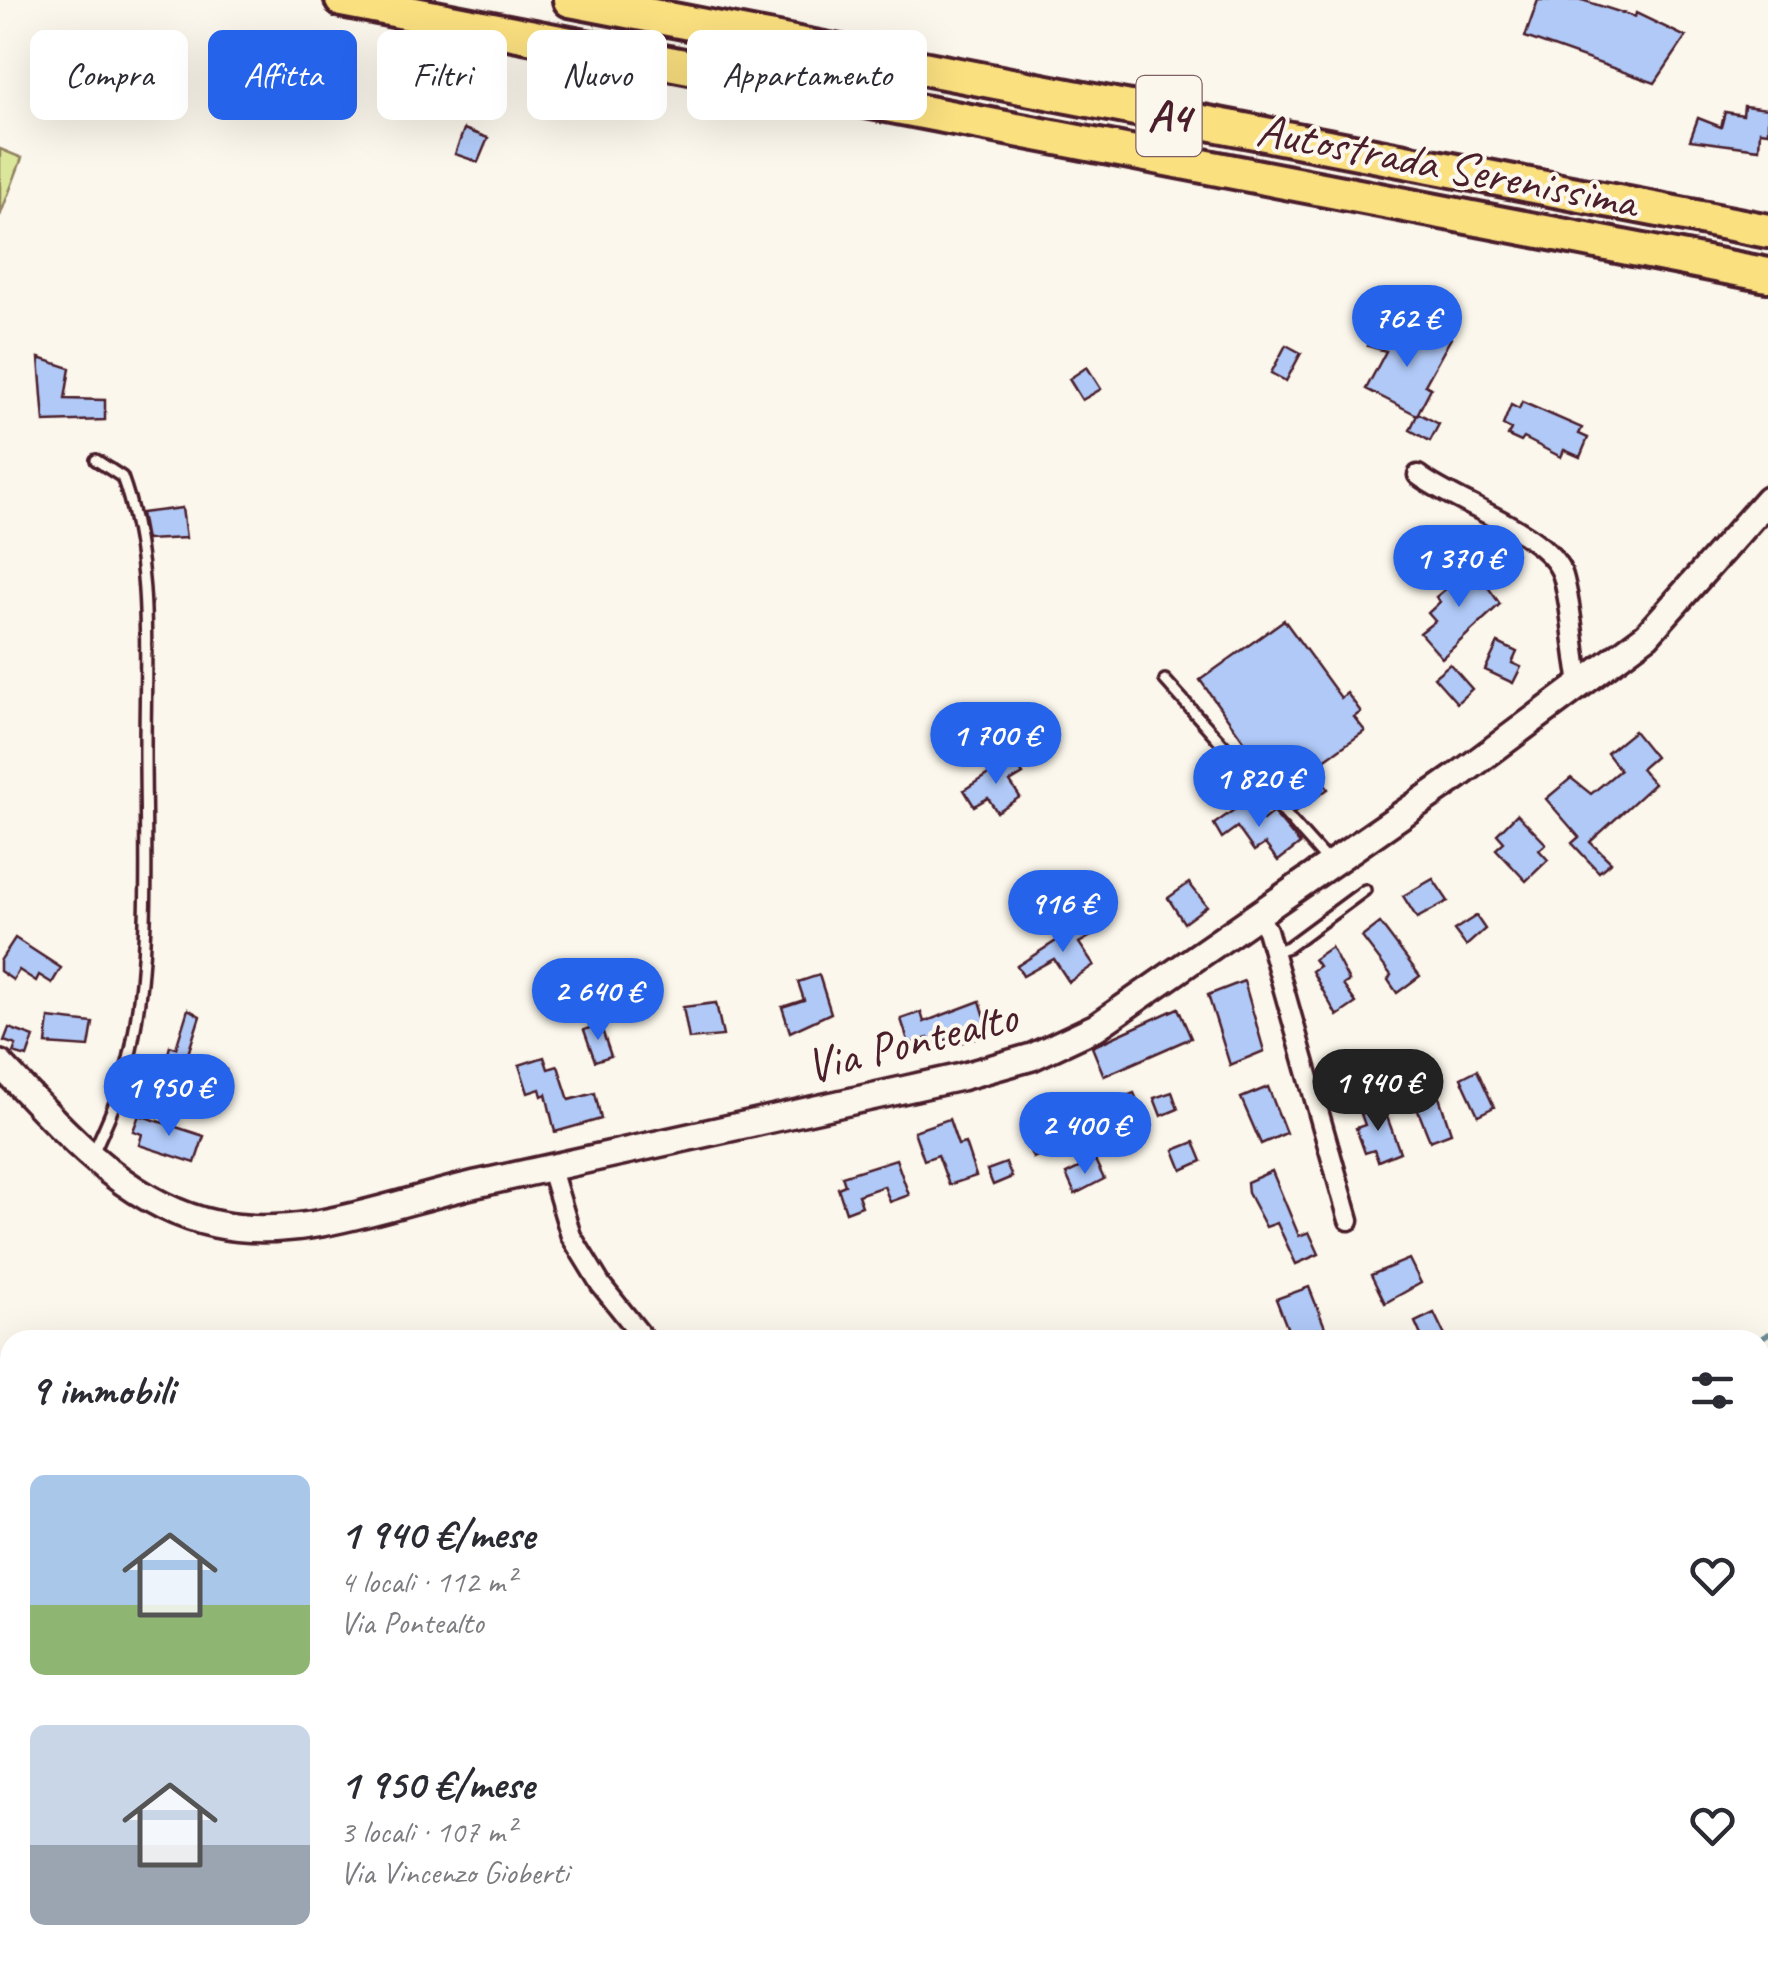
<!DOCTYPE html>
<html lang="it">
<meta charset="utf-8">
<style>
:root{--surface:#fff;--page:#f7f7f7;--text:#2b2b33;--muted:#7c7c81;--accent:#2563eb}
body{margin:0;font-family:Caveat,sans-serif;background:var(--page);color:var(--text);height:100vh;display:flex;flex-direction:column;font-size:38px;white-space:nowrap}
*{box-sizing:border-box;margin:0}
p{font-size:32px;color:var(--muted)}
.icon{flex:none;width:55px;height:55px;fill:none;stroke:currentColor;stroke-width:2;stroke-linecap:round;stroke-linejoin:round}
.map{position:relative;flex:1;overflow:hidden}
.panel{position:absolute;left:0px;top:1330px;width:1770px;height:642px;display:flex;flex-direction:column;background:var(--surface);border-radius:30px 30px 0 0;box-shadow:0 10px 40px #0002}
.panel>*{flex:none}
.top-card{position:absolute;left:30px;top:30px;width:1000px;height:90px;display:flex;gap:20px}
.price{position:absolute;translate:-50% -85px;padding:0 22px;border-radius:35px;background:var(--accent);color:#fff;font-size:32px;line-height:65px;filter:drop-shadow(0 2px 5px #0008)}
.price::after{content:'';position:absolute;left:50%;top:60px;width:30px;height:22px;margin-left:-15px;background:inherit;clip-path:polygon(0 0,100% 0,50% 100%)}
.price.on{background:#222;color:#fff}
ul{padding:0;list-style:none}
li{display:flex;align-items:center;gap:30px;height:250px;padding:0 30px}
li span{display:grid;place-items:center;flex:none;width:280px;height:200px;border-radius:15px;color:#555}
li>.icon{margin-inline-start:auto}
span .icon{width:120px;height:120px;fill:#fffc;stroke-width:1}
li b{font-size:42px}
h2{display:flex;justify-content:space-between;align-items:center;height:120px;padding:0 30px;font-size:42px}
.tag{padding:0 35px;border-radius:15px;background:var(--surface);box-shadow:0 10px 40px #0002;font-size:35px;line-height:90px}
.tag.on{background:var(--accent);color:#fff}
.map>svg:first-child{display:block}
</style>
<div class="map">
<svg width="1768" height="1972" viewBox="0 0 1768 1972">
<rect width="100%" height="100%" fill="#fbf7ec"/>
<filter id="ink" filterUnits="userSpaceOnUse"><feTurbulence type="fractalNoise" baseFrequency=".01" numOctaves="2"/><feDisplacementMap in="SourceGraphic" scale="20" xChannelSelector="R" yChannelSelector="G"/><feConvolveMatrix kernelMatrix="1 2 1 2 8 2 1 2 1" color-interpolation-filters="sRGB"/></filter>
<g filter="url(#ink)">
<path fill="#dae79a" stroke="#928362" stroke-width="2.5" d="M0,149L22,158L0,216Z"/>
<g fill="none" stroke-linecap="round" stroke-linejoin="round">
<g stroke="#6e8d96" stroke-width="5">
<path d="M1759,1340L1768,1334"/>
<path d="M0,1630L10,1650"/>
<path d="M646,1962L663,1972"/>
<path d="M1673,1962L1679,1972"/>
<path d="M800,1972L840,1962"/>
</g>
</g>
<g fill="#b0c9f7" stroke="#4a1f2b" stroke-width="2.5">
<path d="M1538,0H1582L1635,17L1636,13L1686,37L1655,83L1525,37Z"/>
<path d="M1744,106L1768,109V132L1760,131L1759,149L1690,140L1698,118L1721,127L1725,112L1743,115Z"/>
<path d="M464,129L488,138L478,162L455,154Z"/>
<path d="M1379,324L1403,334L1406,325L1451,338L1425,385L1431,388L1418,413L1439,424L1430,441L1410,430L1417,415L1366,389L1386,351L1368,346Z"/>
<path d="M1286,345L1301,353L1286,381L1271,373Z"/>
<path d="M39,358L70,368L65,399L105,400V420L44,422Z"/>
<path d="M1087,367L1101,389L1082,400L1069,379Z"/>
<path d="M1522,402L1582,428L1579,434L1588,438L1580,457L1564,450L1561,457L1524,438L1521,442L1508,436L1511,429L1503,425L1511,405L1519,409Z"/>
<path d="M182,508L186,538L146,540L141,513Z"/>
<path d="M1468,559L1500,604L1442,658L1420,633L1435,621L1428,613L1440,602L1436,597L1460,577L1455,570Z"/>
<path d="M1284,620L1341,698L1347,693L1361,712L1354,717L1365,731L1313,768L1328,789L1295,812L1200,680Z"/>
<path d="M1498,643L1517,652L1512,663L1521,667L1513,683L1485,670Z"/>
<path d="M1450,664L1472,689L1457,703L1434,677Z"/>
<path d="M1634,731L1655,757L1641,769L1654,784L1590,842L1611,862L1599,872L1572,843L1579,837L1546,799L1571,778L1591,794L1620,770L1607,753Z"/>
<path d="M1013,758L1023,774L1010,782L1020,797L997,812L988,798L974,806L964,790Z"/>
<path d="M1248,800L1263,820L1273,812L1300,844L1278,861L1265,844L1254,851L1237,827L1222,838L1214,824Z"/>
<path d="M1517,814L1546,844L1539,850L1548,860L1526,881L1496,849L1504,842L1497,834Z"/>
<path d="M1433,879L1448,901L1417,918L1403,896Z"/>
<path d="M1189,883L1207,906L1184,923L1168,898Z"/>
<path d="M1476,916L1485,929L1466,946L1454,930Z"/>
<path d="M1380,923L1420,976L1397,993L1388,980L1391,975L1362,937Z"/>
<path d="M1083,924L1091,936L1079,943L1094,965L1069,982L1054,959L1023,976L1017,966Z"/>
<path d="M15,938L61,968L52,983L39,975L36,981L19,970L13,980L0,971V961Z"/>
<path d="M1331,947L1349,981L1343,985L1356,1003L1337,1016L1312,971L1319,966L1314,959Z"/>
<path d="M819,975L831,1013L790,1032L782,1007L804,1000L798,982Z"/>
<path d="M1244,981L1264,1051L1230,1065L1208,995Z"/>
<path d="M980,1001L990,1033L951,1046L949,1039L930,1045L928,1038L909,1044L901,1019L921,1012L924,1022Z"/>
<path d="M716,1003L723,1036L689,1039L683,1007Z"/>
<path d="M1178,1008L1191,1038L1104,1076L1092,1047Z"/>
<path d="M188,1009L200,1016L187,1057L226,1070L213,1110L195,1104L197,1098L177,1092L179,1086L159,1080L161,1074L139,1069L143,1055L166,1061L170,1046L176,1048Z"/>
<path d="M49,1018L93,1023L89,1047L46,1044Z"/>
<path d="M600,1024L611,1056L595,1061L584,1030Z"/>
<path d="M9,1028L34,1037L27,1057L13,1053L16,1045L4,1041Z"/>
<path d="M544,1057L548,1069L558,1066L569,1100L595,1093L601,1119L555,1132L546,1094L542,1096L540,1089L528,1093L519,1065Z"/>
<path d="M1477,1070L1494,1107L1478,1115L1461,1078Z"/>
<path d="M1433,1079L1451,1133L1430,1141L1409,1088Z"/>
<path d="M1268,1087L1286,1133L1261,1144L1241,1098Z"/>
<path d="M1172,1092L1178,1109L1161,1116L1154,1098Z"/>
<path d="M1134,1093L1140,1107L1115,1117L1110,1102Z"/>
<path d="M1383,1106L1400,1152L1378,1161L1374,1150L1365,1153L1356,1128L1365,1125L1361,1114Z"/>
<path d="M139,1115L204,1136L195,1163L139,1145L142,1134L133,1131Z"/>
<path d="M949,1119L958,1145L965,1143L976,1176L949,1185L938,1155L924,1160L914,1131Z"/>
<path d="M1052,1122L1063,1145L1033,1158L1021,1130Z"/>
<path d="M1194,1142L1202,1161L1182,1170L1174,1150Z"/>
<path d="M896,1159L909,1195L890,1202L884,1186L858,1195L862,1206L846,1212L838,1188L845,1185L842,1176Z"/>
<path d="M1095,1160L1104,1179L1075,1194L1066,1174Z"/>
<path d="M1006,1163L1012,1177L993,1185L987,1170Z"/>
<path d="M1272,1171L1299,1236L1309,1232L1319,1254L1296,1264L1277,1223L1266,1227L1248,1193L1247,1182Z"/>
<path d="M1409,1259L1421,1283L1385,1303L1371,1275Z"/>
<path d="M1309,1287L1330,1340H1292L1276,1299Z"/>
<path d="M1434,1313L1447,1340H1423L1415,1322Z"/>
</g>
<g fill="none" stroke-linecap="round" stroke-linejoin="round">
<defs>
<g id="lane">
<path d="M1165,680L1330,864"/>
<path d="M1273,952L1288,947L1365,890"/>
<path d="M94,1151C110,1116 125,1083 132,1045C151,948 145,846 145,749C145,661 153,561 122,477L96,460"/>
</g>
<g id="street">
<path d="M1418,475C1455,504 1550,532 1563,576C1572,608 1573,644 1579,677L1585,684"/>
<path d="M1259,917L1267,930L1349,1220"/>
<path d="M551,1169L571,1236L601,1285L645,1340"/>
<path d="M1003,1962L1011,1972"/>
<path d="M1481,1962L1492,1972"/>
<path d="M909,1972L929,1962"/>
<path d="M1177,1972L1179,1962"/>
</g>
<path id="secondary" d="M0,1064C62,1128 123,1204 215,1224C303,1243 396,1201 481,1183C641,1148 801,1113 961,1077L1032,1057L1096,1027L1459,775L1647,635L1768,499"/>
<g id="highway">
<path d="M342,0L1768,275"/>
<path d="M570,0L1768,231"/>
</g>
</defs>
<use href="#lane" stroke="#4a1f2b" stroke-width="16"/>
<use href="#street" stroke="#4a1f2b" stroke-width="25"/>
<use href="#secondary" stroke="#4a1f2b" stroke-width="32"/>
<use href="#highway" stroke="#4a1f2b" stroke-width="40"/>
<use href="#lane" stroke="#fbf7ec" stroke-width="9"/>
<use href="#street" stroke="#fbf7ec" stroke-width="18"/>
<use href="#secondary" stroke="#fbf7ec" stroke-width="25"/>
<use href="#highway" stroke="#fbe080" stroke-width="32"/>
</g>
</g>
<g text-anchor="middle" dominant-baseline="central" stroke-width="8" stroke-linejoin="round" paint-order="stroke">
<rect fill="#fbf7ec" stroke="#7f6065" stroke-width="2.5" x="1136.5" y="76" width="65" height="80" rx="8"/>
<g font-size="45" font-weight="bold" fill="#4a1f2b">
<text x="1169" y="116">A4</text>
</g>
<g font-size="48" fill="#4a1f2b" stroke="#fbf7ec">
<text transform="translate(1447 165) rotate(11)">Autostrada Serenissima</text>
<text transform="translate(911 1041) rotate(-14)">Via Pontealto</text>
</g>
</g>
</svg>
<b class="price" style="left:1407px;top:370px">762 €</b>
<b class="price" style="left:1459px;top:610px">1 370 €</b>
<b class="price" style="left:996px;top:787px">1 700 €</b>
<b class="price" style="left:1259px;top:830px">1 820 €</b>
<b class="price" style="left:1063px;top:955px">916 €</b>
<b class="price" style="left:598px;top:1043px">2 640 €</b>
<b class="price on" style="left:1378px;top:1134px">1 940 €</b>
<b class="price" style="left:169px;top:1139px">1 950 €</b>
<b class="price" style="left:1085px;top:1177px">2 400 €</b>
<div class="top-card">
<a class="tag">Compra</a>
<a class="tag on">Affitta</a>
<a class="tag">Filtri</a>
<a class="tag">Nuovo</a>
<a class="tag">Appartamento</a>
</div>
<section class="panel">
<h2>9 immobili<svg class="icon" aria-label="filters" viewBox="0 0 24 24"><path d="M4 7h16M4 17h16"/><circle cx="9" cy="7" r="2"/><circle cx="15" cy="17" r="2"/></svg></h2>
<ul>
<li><span style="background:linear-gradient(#a9c7e8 65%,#8fb573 0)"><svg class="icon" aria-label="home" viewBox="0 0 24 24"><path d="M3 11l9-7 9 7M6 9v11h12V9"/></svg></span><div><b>1 940 €/mese</b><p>4 locali · 112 m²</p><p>Via Pontealto</p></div><svg class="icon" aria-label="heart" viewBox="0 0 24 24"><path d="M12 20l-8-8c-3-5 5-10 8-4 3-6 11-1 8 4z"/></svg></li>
<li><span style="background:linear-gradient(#c9d6e8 60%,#9aa5b1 0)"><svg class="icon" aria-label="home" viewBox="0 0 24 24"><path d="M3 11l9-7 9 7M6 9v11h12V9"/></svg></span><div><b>1 950 €/mese</b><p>3 locali · 107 m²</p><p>Via Vincenzo Gioberti</p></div><svg class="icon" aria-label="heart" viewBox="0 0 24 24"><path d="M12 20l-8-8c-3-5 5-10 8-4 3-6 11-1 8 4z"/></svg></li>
</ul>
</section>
</div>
